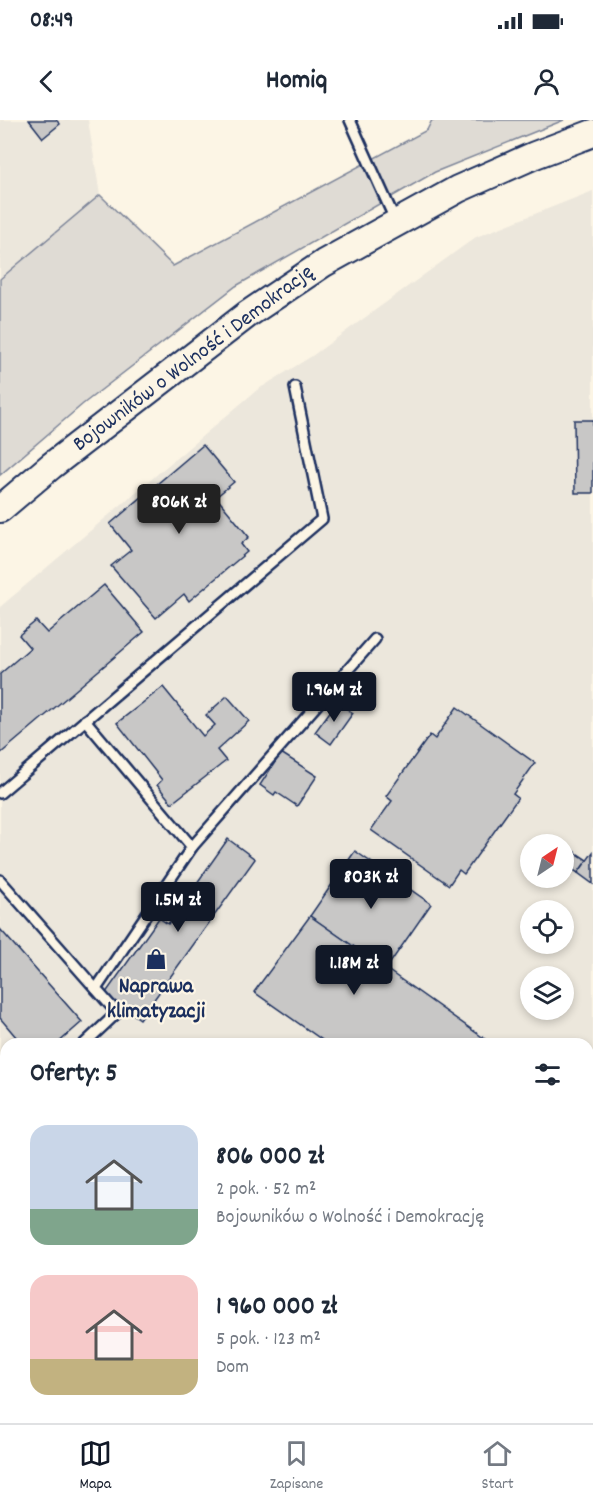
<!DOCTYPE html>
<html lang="pl">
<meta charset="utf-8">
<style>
:root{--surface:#fff;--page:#f6f6f7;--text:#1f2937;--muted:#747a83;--line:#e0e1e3;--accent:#111827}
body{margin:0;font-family:Dekko,sans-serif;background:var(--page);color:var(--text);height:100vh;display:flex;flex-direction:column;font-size:22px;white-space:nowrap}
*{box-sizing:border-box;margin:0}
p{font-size:20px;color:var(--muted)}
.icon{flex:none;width:33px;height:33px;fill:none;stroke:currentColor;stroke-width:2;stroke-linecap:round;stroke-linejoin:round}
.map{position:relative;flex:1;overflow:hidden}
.sheet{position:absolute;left:0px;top:918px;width:594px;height:386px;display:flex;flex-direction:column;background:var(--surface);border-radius:18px 18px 0 0;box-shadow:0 3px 9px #0003}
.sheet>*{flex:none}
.needle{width:39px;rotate:35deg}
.fabs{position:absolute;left:520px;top:714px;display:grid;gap:12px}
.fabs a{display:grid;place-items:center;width:54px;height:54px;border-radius:50%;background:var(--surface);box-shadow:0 3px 9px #0003;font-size:30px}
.price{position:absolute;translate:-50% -51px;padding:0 14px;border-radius:6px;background:var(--accent);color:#fff;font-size:20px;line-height:39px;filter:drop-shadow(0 2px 3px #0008)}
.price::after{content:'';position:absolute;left:50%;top:36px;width:18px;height:14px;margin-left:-9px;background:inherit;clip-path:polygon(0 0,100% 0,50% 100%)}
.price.selected{background:#222;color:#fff}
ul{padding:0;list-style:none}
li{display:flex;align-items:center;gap:18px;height:150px;padding:0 30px}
li span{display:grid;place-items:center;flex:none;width:168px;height:120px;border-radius:18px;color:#555}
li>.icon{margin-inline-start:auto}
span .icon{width:72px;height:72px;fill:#fffc;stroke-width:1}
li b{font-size:26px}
h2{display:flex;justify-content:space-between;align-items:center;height:72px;padding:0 30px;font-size:26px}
.status{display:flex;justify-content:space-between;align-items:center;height:42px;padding:0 30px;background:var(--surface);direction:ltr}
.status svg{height:16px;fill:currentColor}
header{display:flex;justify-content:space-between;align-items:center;height:78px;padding:0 30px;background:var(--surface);font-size:27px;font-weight:700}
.tab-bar{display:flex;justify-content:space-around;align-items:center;height:84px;border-top:2px solid var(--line);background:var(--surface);font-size:16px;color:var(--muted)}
.tab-bar a{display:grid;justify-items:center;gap:3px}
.tab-bar .selected{color:var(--accent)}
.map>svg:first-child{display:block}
</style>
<div class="status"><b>08:49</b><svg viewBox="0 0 49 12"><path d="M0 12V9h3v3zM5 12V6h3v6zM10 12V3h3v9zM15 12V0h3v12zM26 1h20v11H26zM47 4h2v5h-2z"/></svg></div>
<header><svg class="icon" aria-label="back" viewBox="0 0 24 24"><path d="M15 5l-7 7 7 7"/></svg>Homiq<svg class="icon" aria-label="person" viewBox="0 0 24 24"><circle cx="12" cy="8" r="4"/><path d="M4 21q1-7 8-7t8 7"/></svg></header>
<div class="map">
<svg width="593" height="1303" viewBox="0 0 593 1303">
<rect width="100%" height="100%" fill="#fcf5e5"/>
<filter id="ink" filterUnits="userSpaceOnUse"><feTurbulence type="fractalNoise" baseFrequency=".0167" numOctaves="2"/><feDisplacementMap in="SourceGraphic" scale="12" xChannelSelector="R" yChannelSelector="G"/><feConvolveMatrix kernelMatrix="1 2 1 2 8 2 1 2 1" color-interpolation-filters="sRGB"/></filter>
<g filter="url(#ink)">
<g fill="#ece7dc" fill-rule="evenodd">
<path d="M0,0H88L100,75L0,159Z"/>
<path d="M593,71V1019H588V924H6V995L0,991V487L257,270L312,236L476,117ZM531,724H564V758H531ZM531,790H564V824H531ZM531,856H564V890H531Z"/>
<path d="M0,1127H6V1298H264V1303H0Z"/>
</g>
<g fill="#dfdbd4" stroke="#7d8599" stroke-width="1.5">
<path d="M432,0H564L435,52L236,166L83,284L0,355V159L100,75L173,146L427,10Z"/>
<path d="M588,1116H593V1303H264V1298H588Z"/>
</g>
<g fill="#c8c7c6" stroke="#1b2f5e" stroke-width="1.5">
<path d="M29,0H56L60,4L43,18Z"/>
<path d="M574,300H593V373H575Z"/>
<path d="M203,325L234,362L216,377L249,417L241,424L247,432L189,481L184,474L156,498L111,446L131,430L110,404Z"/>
<path d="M104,465L144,512L0,634V554L30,528L19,515L36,501L47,513Z"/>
<path d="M163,567L203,616L215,605L206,595L227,576L249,601L217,630L226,641L172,683L157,665L162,660L117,603Z"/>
<path d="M337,582L353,593L331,624L315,612Z"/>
<path d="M457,587L535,643L513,674L518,678L464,754L459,750L449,765L371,710L392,681L386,676L430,615L435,619Z"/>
<path d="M281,633L317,656L297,686L276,672L274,675L260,665Z"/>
<path d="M228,719L255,739L140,899L105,874L159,798L168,804Z"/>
<path d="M564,725L587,740L578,753L564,744Z"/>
<path d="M355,731L431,784L386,849L310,796Z"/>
<path d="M593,732V764L578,753Z"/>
<path d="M310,796L386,849L492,924H328L254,872Z"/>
<path d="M0,809L82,902L57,924H22L0,898Z"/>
<path d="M6,1186V1273L0,1274V1187Z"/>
</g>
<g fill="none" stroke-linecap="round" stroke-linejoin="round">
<defs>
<g id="service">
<path d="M350,0L396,102"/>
<path d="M85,600L192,727L96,869"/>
<path d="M0,673L322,399L295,267"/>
<path d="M192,727L375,519"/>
<path d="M0,760L117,893L84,924"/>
</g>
<g id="tertiary">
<path d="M588,1074H593"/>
<path d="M0,1085H6"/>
</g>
<path id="secondary" d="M0,389L51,346L248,194L324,143L458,69L535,35L593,13"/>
</defs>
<use href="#service" stroke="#1b2f5e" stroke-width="14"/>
<use href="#tertiary" stroke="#1b2f5e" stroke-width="27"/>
<use href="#secondary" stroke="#1b2f5e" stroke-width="30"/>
<use href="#service" stroke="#fcf5e5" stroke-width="9"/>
<use href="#tertiary" stroke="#fcf5e5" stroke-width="22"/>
<use href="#secondary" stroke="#fcf5e5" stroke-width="26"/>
</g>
</g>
<defs>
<symbol id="shop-bare" viewBox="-9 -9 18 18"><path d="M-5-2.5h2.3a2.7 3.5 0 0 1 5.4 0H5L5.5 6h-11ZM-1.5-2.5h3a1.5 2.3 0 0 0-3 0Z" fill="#1b2f5e" stroke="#fcf5e5" stroke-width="2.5" paint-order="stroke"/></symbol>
</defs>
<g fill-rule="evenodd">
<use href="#shop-bare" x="141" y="824" width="30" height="30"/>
</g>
<g text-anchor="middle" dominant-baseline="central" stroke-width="4.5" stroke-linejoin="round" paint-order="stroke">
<g font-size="22" fill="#1b2f5e" stroke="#fcf5e5">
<text transform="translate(194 239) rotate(-37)">Bojowników o Wolność i Demokrację</text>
</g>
<g font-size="22" font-weight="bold" fill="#1b2f5e" stroke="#fcf5e5">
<text x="156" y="867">Naprawa<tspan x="156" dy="25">klimatyzacji</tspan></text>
</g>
</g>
</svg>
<div class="fabs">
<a><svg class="needle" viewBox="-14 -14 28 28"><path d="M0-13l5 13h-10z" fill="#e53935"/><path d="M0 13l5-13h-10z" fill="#747a83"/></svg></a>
<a><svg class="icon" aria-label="locate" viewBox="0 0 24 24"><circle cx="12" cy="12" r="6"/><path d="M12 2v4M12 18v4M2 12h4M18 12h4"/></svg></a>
<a><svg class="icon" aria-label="layers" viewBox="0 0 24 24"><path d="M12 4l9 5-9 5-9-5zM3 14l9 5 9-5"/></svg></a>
</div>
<b class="price selected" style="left:179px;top:415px">806K zł</b>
<b class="price" style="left:334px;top:603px">1.96M zł</b>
<b class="price" style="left:371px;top:790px">803K zł</b>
<b class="price" style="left:178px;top:813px">1.5M zł</b>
<b class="price" style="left:354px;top:876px">1.18M zł</b>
<section class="sheet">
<h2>Oferty: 5<svg class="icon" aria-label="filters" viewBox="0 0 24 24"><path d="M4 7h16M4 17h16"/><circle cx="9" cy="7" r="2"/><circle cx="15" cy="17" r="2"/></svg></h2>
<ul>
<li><span style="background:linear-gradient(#c9d6e8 70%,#7fa58c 0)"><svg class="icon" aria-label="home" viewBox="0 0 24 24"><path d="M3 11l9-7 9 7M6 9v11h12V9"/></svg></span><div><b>806 000 zł</b><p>2 pok. · 52 m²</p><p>Bojowników o Wolność i Demokrację</p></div></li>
<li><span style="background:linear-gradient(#f6c9c9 70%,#c2b280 0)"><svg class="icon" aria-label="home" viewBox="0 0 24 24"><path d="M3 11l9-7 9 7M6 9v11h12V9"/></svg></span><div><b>1 960 000 zł</b><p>5 pok. · 123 m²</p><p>Dom</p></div></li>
</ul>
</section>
</div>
<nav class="tab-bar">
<a class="selected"><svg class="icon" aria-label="map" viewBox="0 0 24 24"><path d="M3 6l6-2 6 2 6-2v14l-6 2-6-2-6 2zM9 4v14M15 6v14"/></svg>Mapa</a>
<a><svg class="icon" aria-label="saved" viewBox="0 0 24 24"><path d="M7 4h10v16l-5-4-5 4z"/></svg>Zapisane</a>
<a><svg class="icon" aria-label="home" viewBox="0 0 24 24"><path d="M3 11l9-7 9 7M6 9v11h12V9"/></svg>Start</a>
</nav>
